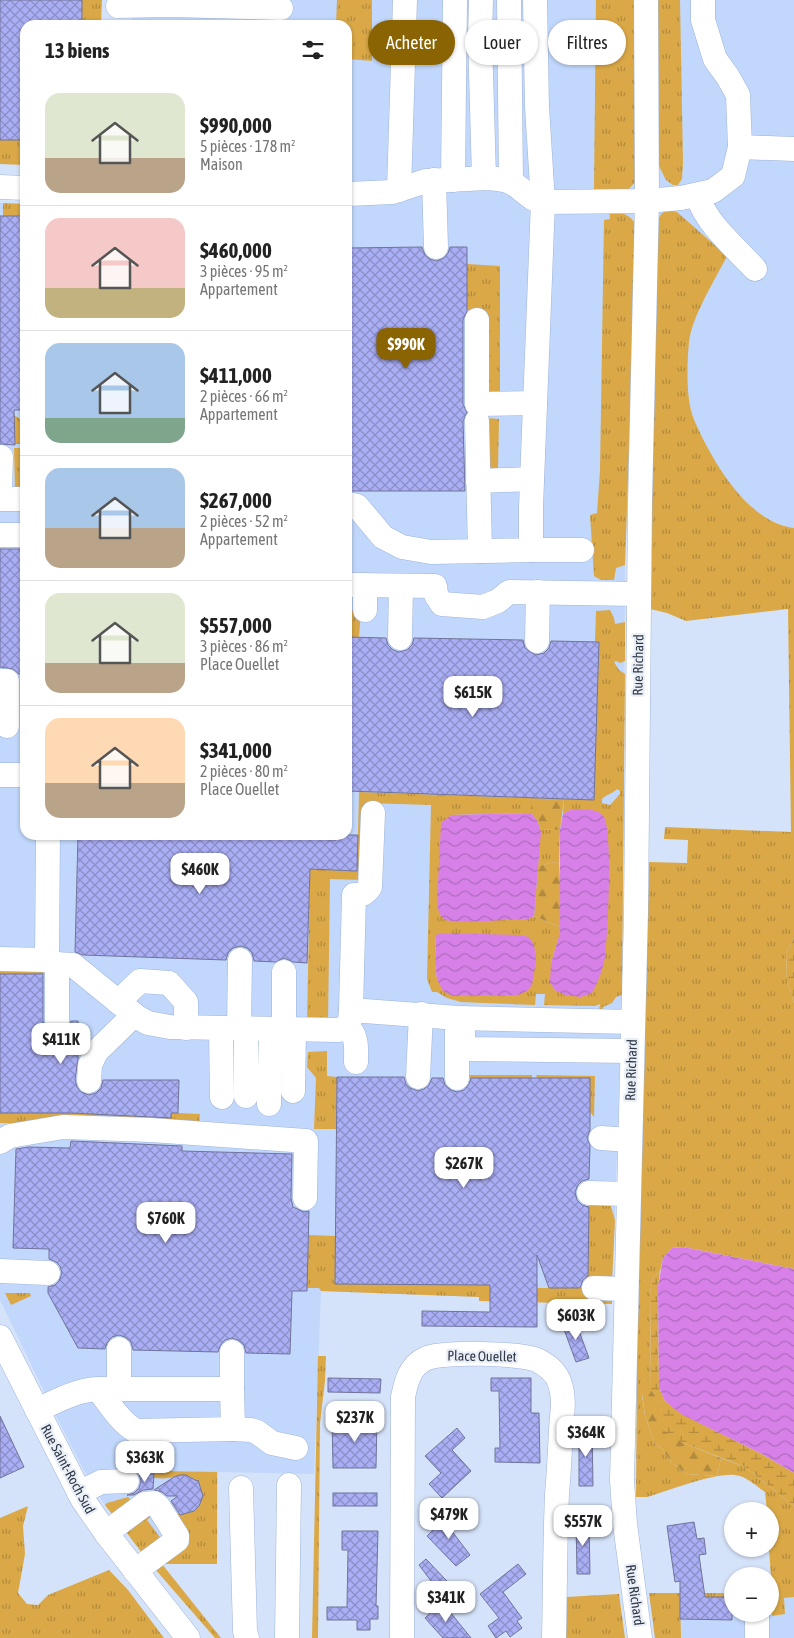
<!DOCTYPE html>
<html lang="fr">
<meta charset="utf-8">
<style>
:root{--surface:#fff;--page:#f6f6f6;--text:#222;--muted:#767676;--line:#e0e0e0;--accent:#8a6302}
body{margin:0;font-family:"Asap Condensed",sans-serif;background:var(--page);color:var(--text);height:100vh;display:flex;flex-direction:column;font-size:19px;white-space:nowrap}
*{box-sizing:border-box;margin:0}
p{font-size:16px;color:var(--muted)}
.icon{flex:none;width:28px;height:28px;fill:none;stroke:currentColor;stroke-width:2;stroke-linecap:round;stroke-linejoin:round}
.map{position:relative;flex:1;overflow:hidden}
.sheet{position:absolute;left:20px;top:20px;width:332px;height:820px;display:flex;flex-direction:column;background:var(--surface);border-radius:15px;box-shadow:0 1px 4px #0004}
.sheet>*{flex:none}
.guide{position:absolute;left:368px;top:20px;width:351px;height:45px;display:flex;gap:10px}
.buttons{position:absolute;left:724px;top:1502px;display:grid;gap:10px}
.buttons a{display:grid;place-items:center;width:55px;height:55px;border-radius:50%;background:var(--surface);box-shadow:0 1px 4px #0004;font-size:25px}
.price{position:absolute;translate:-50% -42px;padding:0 11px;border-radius:10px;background:#fff;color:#222;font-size:16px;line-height:32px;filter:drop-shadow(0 1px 2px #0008)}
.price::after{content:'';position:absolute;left:50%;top:30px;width:15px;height:11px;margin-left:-8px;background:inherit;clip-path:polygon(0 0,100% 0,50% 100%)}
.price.selected{background:var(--accent);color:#fff}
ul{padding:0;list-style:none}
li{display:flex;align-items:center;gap:15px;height:125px;padding:0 25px}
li+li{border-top:1px solid var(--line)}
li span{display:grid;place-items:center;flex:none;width:140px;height:100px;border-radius:15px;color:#555}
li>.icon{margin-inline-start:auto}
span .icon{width:60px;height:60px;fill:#fffc;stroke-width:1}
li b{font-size:21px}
h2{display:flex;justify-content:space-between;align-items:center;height:60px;padding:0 25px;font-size:21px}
.pill{padding:0 18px;border-radius:22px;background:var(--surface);box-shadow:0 1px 4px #0004;font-size:18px;line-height:45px}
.pill.selected{background:var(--accent);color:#fff}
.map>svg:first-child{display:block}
</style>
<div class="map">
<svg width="794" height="1638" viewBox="0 0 794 1638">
<defs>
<pattern id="grass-tufts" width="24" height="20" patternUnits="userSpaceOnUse" patternTransform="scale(1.25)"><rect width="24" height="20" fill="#daa847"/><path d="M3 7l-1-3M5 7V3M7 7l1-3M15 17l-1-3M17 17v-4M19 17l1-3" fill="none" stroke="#b18a3d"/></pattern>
<pattern id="forest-firs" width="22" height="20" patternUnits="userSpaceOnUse" patternTransform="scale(1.25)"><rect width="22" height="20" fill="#daa847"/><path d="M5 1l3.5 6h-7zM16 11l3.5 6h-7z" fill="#b18a3d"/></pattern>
<pattern id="wetland-marsh" width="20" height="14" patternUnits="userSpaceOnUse" patternTransform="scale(1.25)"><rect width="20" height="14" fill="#daa847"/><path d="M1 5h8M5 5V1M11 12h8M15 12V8" fill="none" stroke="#b18a3d"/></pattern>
<pattern id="water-waves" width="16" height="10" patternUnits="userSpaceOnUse" patternTransform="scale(1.25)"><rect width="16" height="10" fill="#d781e8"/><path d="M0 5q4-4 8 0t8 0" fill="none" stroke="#af6bbe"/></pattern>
<pattern id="building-cross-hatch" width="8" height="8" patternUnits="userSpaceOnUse" patternTransform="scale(1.25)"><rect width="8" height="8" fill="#aaaef5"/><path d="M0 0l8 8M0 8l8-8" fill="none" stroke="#8b8fc8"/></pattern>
</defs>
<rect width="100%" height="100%" fill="#d5e3fa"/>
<g fill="#c1d7fb">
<path d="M132,0H637V227L625,565L622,995L612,1304L479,1301V1297L321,1291L314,1474L218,1472L217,1564H162L126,1532L106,1507L89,1480L58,1420L0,1300V203L25,204V835H348V25H132Z"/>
<path d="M655,0H794V528L788,527L766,518L758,512L693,531L655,244Z"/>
<path d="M794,1591V1638H655L649,1593H732V1614H770V1593Z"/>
</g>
<g fill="url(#grass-tufts)" fill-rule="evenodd">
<path d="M82,0H102L101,25H82Z"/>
<path d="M337,0H372V61L348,59V25H336Z"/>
<path d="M596,0H637L638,179L626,192H595L594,189Z"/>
<path d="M655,0H680L683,163L682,179L678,185H673L666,180L656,160Z"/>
<path d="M0,140H25V165L0,164Z"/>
<path d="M3,203L25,204V216H3Z"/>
<path d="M609,209C621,212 632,215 637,227L625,565L616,568L614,580H601L594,576L590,515L597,513L600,471L604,220L610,219Z"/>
<path d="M669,210L677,212L727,256C715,280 692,316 689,342C687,363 686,394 692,414C694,421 698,428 701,435C719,471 750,522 794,528V938L786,953L787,981L794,1003V1269L683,1247L672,1248L663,1258L660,1272L653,1277L650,1293L651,1390L642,1395L645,1416L655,1444L662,1449L672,1463L687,1474L717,1476L721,1458L745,1467L794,1506V1597L784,1598L785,1614L772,1616L770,1593L772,1592L769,1549L770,1511H767L765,1492C756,1486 746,1476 735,1475C716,1472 667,1491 647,1497H636L637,1358L649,862L687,863L688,840L664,839L665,827L791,832L788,609L686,621L667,613L650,609L656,222L662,213Z"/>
<path d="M467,264L500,266V397L484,396L487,312L467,310Z"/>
<path d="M14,415L22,420V443L20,444H15Z"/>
<path d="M487,418L499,419L498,469H486Z"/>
<path d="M14,448H20L22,449V489H15Z"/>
<path d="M348,610L361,611L359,637H348Z"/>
<path d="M610,610L614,618L615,624L625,622V661L620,663L616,661L614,662L619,670L625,674L622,995L616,997L612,1003L603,1007L602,1011H599L600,1004L595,1006L544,1005L545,994H536L535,1005L461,1002L447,998L437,992H432L427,979L431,805L365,803L362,880L330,879L328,1024L307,1023L310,869L357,871L359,792L531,798V813L451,815L528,919L534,916L560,927V934L551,963L555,991L570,810L563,814L564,799L594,800L599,642H595L596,611ZM617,789L620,791V794L610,805L602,803V799C607,794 612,794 617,789ZM436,935L491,994L454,996L437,979L435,964Z"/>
<path d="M540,829L560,830L559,864L555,862L538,866Z"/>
<path d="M182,835H336V840Z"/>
<rect x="0" y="968" width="48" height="6"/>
<path d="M327,1051V1076L337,1077L336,1129H314L316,1078L307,1067L308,1052Z"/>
<rect x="466" y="1075" width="66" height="3"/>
<path d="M536,1075L595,1076L594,1117L590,1112L537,1078Z"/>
<path d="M0,1113H178L200,1114L199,1125L0,1123Z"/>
<path d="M609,1200L615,1220L612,1282H588L589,1201Z"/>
<path d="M309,1235L335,1236V1283L490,1285V1297L533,1288H588L612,1296V1304L479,1301V1297L321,1291L319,1288H306Z"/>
<path d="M5,1293H30L31,1296L11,1305Z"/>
<path d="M318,1356H326L325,1381L320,1423L318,1638H312Z"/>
<path d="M153,1471L217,1472V1564H162L221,1638H215L155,1569L174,1513C202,1520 213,1484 188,1476C181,1474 176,1477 169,1478C164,1479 158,1478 153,1478Z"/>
<path d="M128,1497L133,1503L114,1514H112L105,1505L107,1503Z"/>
<path d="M28,1506L23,1526L25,1554L18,1593L27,1604L38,1605L48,1595L109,1570L128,1590L164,1638H0V1518Z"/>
<path d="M155,1513L147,1520L162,1540L142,1553L126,1532L136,1521Z"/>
<path d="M649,1593H732V1597H680L681,1638H655Z"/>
<path d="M619,1594L625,1638H563L566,1597Z"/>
</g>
<g fill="url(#forest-firs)">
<path d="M531,798L564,799L560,830L540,829L537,820L531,813Z"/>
<path d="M555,862L559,864L561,899L560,927L534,916L538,866Z"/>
<path d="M651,1390L660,1402L663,1417L681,1442L721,1458L717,1476L687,1474L672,1463L662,1449L655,1444L645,1416L642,1393Z"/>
</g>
<g fill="url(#wetland-marsh)">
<path d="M794,938V1003L787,981L786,953Z"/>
<path d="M660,1272L658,1287L659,1388L665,1401L682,1414L762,1454L794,1473V1506L745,1467L681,1442L660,1429C664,1411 662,1404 651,1390L650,1293L653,1277Z"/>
</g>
<g fill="url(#water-waves)">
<path d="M584,809C591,810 600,810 604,817C613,834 608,934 605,957C603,969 598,982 592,993L581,997L565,995L555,990L550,983L551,963L560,933V830L563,814L570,810Z"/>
<path d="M531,813L537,820L541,832L534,916L528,919C513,919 457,924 446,920C439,917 438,909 437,903L441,823L451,815Z"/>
<path d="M442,933L519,935L529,937L534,945L536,960L532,985L527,991L518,995L453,996L443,991L437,979L435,964L436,935Z"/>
<path d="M683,1247L794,1269V1473L762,1454L681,1414L665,1401L659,1388L658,1287L663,1258L672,1248Z"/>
</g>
<g fill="url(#building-cross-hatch)" stroke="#70739a">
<path d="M0,0H82V25H25V140H0Z"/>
<path d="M0,216H25V410H14L15,445L0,444Z"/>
<path d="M422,247L425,255L430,259L436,261L444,258L448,253L450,247H467V311L463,320V404L467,413L463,421L465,491H348V248Z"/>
<path d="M0,549H25V674H19L13,669L0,667Z"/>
<path d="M348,637L386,638L388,645L393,650L399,652L407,650L412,645L414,638L523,640L525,648L530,652L536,655L544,653L549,648L551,641L599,642L594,800L348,791Z"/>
<path d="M78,835H182L336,840V835H358L357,871L310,869L307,963L293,962L284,958L276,962L254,961L252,953L247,948L241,946L233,948L228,953L226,960L83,955L75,952Z"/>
<path d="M0,974H43V1021L45,1027L50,1033L57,1035L63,1033L69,1028L71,1021H78V1059L75,1080L77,1087L81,1092L89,1095L96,1093L101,1088L103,1080H179L178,1113H171V1118L72,1113H0Z"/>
<path d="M337,1077H404L406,1084L410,1088L418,1091L424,1089L429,1085L432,1078H443L445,1085L451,1090L457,1092L464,1090L469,1084L471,1078H590V1130L587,1138L590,1145L589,1179L582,1181L578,1185L575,1192L577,1200L582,1205L589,1207L588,1276L583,1280L580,1288H549L537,1255V1327L422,1326V1311L490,1312V1285L335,1284Z"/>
<path d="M71,1141L182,1146V1151L292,1154L291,1198L293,1207L304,1212L309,1211L307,1291H292L290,1354L246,1353L244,1345L238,1340L232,1338L225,1340L220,1346L218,1352L133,1350L131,1342L125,1337L119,1335L112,1337L107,1343L105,1349L78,1348L48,1293V1287L55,1285L59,1281L62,1273L60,1266L56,1262L49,1259V1249L13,1248L16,1149L29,1147L70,1148Z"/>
<path d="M575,1320L589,1358L576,1362L562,1324Z"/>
<path d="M328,1378L381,1379L380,1393L328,1392Z"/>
<path d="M491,1378H531V1413H539L540,1463L495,1462V1448H500L499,1391H491Z"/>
<path d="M0,1416L24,1467L0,1478Z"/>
<path d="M377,1417L376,1468H333L332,1418Z"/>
<path d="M457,1428L465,1438L452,1450L471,1471L442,1498L429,1484L441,1473L425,1456Z"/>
<path d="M579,1430H592L593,1486H579Z"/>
<path d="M139,1474H154L153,1489L143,1490L134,1495H127L134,1493L139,1488L141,1481Z"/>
<path d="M180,1475H186L197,1481L198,1480L203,1496L199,1506L194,1511L180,1515L171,1501L178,1496H167L162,1492L154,1490L174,1477Z"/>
<rect x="333" y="1493" width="44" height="13"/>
<path d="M452,1512L461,1521L451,1530L470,1555L456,1566L427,1536Z"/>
<path d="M576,1520H589L590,1574H577Z"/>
<path d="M694,1522L697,1539L704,1538L706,1554L699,1555L705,1597H732V1620L680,1619V1581L675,1582L667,1526Z"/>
<path d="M342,1531H378L376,1606H378V1619H370V1630H357V1620H327V1607H347L348,1550H342Z"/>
<path d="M426,1559L464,1599L453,1610L419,1565Z"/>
<path d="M518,1564L526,1574L503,1592L522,1618L517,1621L522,1628L510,1637L506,1631L496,1638L488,1626L499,1618L480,1594Z"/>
<path d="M442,1602L471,1638H443L425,1618Z"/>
</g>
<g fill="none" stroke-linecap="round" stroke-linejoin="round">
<defs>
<g id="minor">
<path d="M481,0L480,37L484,178"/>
<path d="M509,0L511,182"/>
<path d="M703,0V20L715,59L728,77L738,95L740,147L794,149"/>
<path d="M118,6L170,5L281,8"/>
<path d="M434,180L436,247"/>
<path d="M453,180L455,0"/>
<path d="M0,187L25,188"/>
<path d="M399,190L405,0"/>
<path d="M348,194L392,192L426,181L488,178C496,179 505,179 512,183C523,189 530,200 543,202L647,201L681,198L713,191L733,176L740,147"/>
<path d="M697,195C707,225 734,246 755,269"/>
<path d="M477,320V404L535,403"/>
<path d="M477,421L480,551"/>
<path d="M478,481L532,479"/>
<path d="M0,490L1,457"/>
<path d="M0,499H25"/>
<path d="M348,504L357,506L383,537L402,547L431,552L531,550V507L543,202L537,107L535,0"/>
<path d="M0,535H25"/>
<path d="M531,550H582"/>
<path d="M353,585L435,586L436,595L442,604L483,607L498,601L509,592L639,594"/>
<path d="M365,610V585"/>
<path d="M400,638L401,586"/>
<path d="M537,641L538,592"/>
<path d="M0,681H7V726"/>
<path d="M0,775H25"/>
<path d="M373,813L370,887C365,894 362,895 354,895L351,1010L458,1018L632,1022"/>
<path d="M0,959L47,960L48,835"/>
<path d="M47,960L54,964L73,965L137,1017L148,1023L170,1027L339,1030C351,1025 350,1022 351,1010"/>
<path d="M118,1002L140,981L169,983L186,1002V1028"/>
<path d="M463,1018V1049L631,1051"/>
<path d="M57,1021V964"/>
<path d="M347,1027C358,1035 356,1049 356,1062"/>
<path d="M221,1029L222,1097"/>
<path d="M239,1029L240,960"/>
<path d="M284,1030V972"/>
<path d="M418,1077L421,1014"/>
<path d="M457,1078V1032"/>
<path d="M89,1081L90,1065L96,1052L134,1015"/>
<path d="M293,1091L294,1030"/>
<path d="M246,1096V1029"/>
<path d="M269,1104L271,1030"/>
<path d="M601,1138L629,1140"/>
<path d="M0,1142L10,1136L63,1127L151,1130L306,1141L305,1198"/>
<path d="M589,1193L628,1194"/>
<path d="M0,1271L48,1273"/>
<path d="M594,1288L626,1289"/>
<path d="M0,1337L83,1500L106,1533L188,1638"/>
<path d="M232,1352V1389"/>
<path d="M119,1389V1349"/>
<path d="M37,1410C57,1401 76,1390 98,1389H232L233,1429L136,1431C120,1422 109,1403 98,1389"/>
<path d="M233,1429L251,1430L257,1432L272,1443L296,1448"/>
<path d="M241,1488L245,1631L247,1638"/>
<path d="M79,1493L101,1482L127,1481"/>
<path d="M106,1533L145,1504L154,1503L158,1506L177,1536V1540L135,1571"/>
<path d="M287,1638L289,1485"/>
<path d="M402,1638L403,1397C406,1382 410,1366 425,1359C440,1351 521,1353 537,1360C547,1365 557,1373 560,1384C565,1399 562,1415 561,1429C560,1451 559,1472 557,1494C555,1542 555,1590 554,1638"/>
<path d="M640,1638L625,1524L622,1480L636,912L640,502L647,201L646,0"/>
<path d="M757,1638V1614"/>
</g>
</defs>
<use href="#minor" stroke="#9eb4d9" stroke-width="25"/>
<use href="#minor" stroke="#fff" stroke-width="24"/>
</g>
<g text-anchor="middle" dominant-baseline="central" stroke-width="4.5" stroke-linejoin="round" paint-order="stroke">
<g font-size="14" fill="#303948" stroke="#eaeff7">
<text transform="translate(638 665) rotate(-89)">Rue Richard</text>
<text transform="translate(631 1070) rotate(-88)">Rue Richard</text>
<text transform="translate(482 1356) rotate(1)">Place Ouellet</text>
<text transform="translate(68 1469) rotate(62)">Rue Saint-Roch Sud</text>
<text transform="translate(635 1595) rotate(82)">Rue Richard</text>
</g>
</g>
</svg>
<div class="buttons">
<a>+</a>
<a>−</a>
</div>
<b class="price selected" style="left:406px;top:370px">$990K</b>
<b class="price" style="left:473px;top:718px">$615K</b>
<b class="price" style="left:200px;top:895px">$460K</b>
<b class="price" style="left:61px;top:1065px">$411K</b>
<b class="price" style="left:464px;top:1189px">$267K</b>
<b class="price" style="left:166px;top:1244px">$760K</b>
<b class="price" style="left:576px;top:1341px">$603K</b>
<b class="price" style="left:355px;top:1443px">$237K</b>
<b class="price" style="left:586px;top:1458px">$364K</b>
<b class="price" style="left:145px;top:1483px">$363K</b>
<b class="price" style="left:449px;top:1540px">$479K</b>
<b class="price" style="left:583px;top:1547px">$557K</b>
<b class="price" style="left:446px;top:1623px">$341K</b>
<div class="guide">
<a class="pill selected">Acheter</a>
<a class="pill">Louer</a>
<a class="pill">Filtres</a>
</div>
<section class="sheet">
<h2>13 biens<svg class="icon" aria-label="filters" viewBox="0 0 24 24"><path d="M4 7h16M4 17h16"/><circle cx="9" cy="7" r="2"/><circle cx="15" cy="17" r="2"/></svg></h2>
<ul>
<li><span style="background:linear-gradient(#dfe7d0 65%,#b9a48a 0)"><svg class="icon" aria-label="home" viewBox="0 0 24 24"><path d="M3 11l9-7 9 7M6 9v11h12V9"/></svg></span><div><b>$990,000</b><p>5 pièces · 178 m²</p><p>Maison</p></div></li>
<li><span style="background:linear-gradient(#f6c9c9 70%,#c2b280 0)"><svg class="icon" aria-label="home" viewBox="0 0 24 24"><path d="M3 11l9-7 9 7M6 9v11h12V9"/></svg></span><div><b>$460,000</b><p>3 pièces · 95 m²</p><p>Appartement</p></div></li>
<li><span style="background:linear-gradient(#a9c7e8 75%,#7fa58c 0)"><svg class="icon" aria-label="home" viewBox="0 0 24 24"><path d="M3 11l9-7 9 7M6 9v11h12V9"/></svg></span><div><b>$411,000</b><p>2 pièces · 66 m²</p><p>Appartement</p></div></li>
<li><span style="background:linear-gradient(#a9c7e8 60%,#b9a48a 0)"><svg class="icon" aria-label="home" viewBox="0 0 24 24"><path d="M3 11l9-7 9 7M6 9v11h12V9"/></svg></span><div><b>$267,000</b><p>2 pièces · 52 m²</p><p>Appartement</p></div></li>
<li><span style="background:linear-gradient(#dfe7d0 70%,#b9a48a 0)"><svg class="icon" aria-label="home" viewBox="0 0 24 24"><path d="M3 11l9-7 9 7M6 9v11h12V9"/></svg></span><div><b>$557,000</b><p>3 pièces · 86 m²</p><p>Place Ouellet</p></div></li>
<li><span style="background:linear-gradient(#ffd9b3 65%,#b9a48a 0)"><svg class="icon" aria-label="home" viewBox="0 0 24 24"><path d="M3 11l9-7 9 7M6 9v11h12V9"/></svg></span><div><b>$341,000</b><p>2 pièces · 80 m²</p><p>Place Ouellet</p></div></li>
</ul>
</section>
</div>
